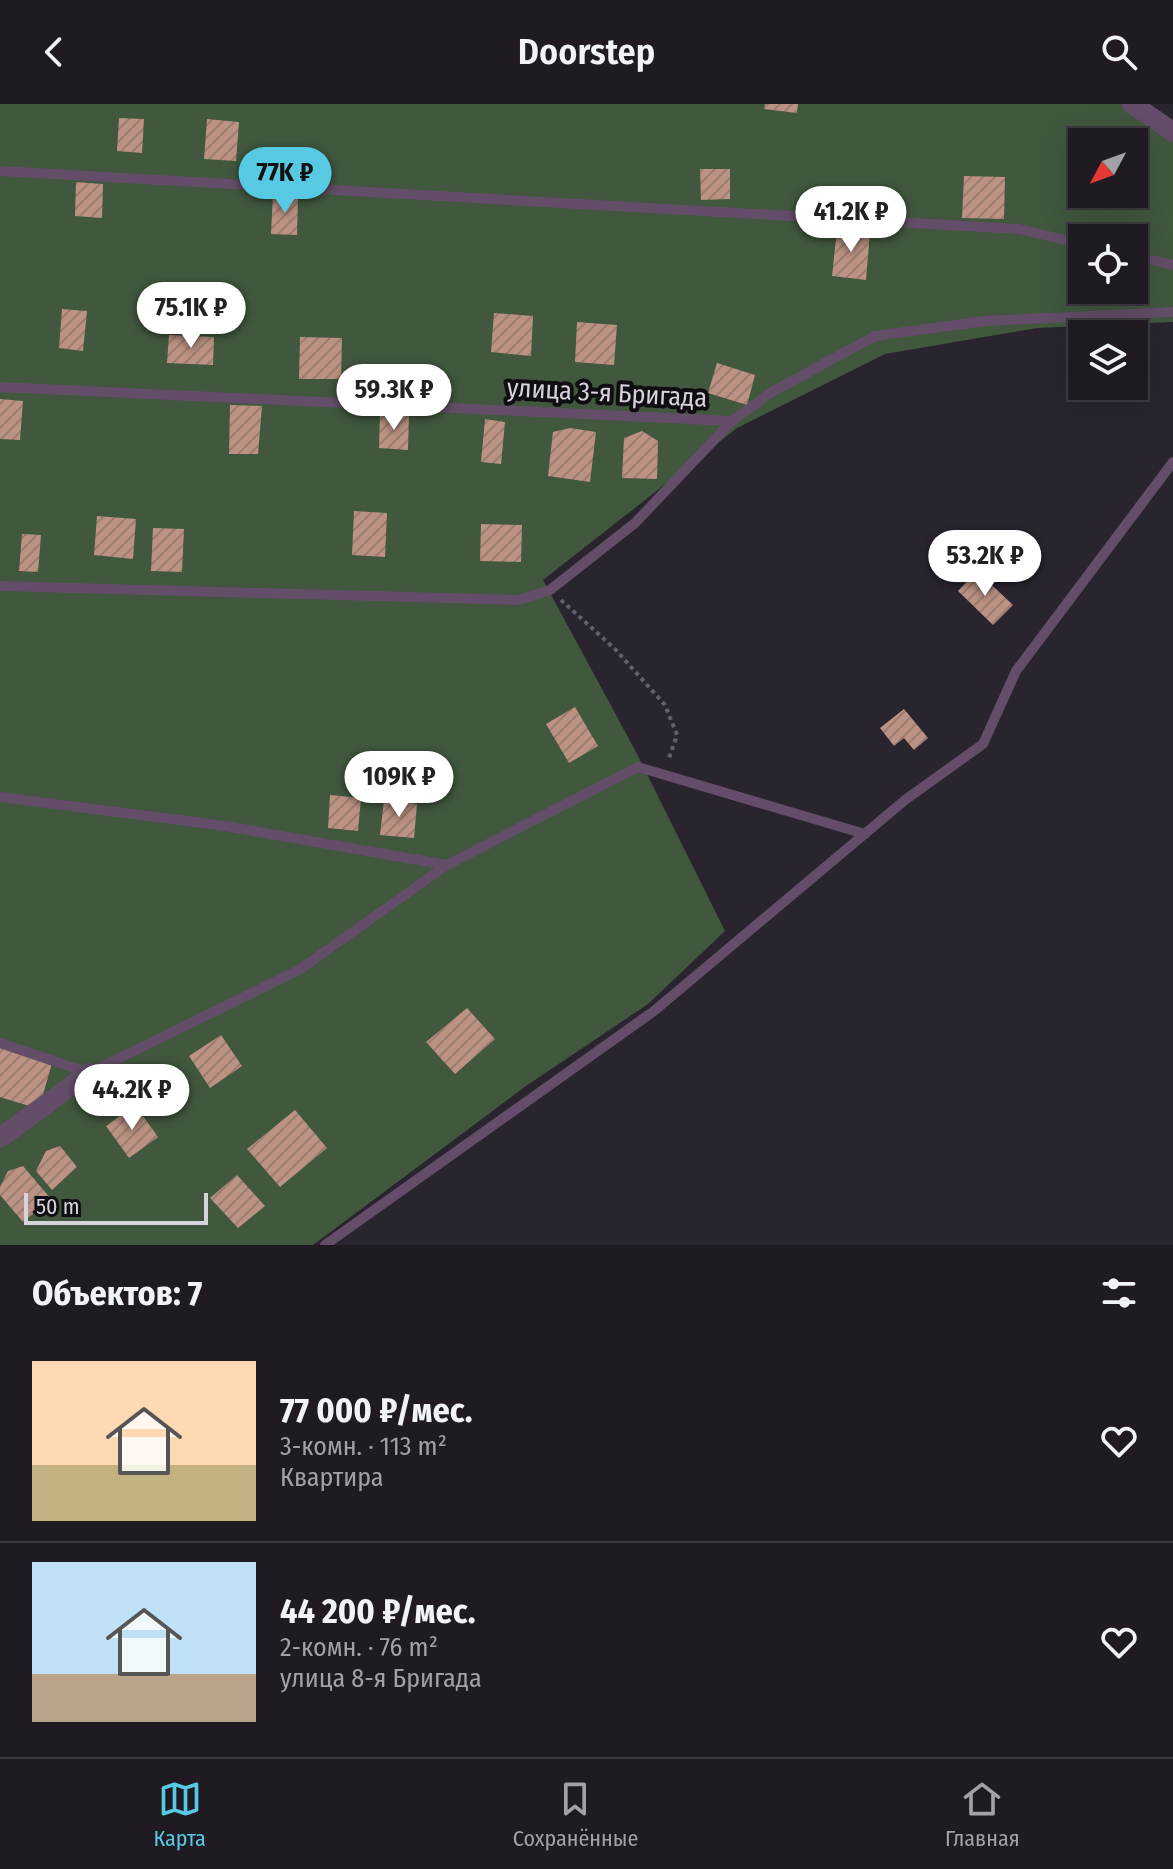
<!DOCTYPE html>
<html lang="ru">
<meta charset="utf-8">
<style>
:root{--surface:#201b23;--page:#2d2830;--text:#f1f3f6;--muted:#a2a1a6;--line:#3d3941;--accent:#57c9e2}
body{margin:0;font-family:"Fira Sans Condensed",sans-serif;background:var(--page);color:var(--text);height:100vh;display:flex;flex-direction:column;font-size:30px;white-space:nowrap}
*{box-sizing:border-box;margin:0}
p{font-size:26px;color:var(--muted)}
.icon{flex:none;width:44px;height:44px;fill:none;stroke:currentColor;stroke-width:2;stroke-linecap:round;stroke-linejoin:round}
.map{position:relative;height:1141px;overflow:hidden}
.panel{display:flex;flex-direction:column;background:var(--surface);flex:1}
.panel>*{flex:none}
.needle{width:52px;rotate:229deg}
.buttons{position:absolute;left:1068px;top:24px;display:grid;gap:16px}
.buttons a{display:grid;place-items:center;width:80px;height:80px;border-radius:0px;background:var(--surface);box-shadow:0 8px 32px #0002,0 0 0 2px var(--line);font-size:40px}
.scale{position:absolute;left:24px;bottom:20px;width:184px;box-sizing:border-box;padding-left:8px;border:4px solid #d7d3da;border-top:0;font-size:22px;line-height:28px;white-space:nowrap;color:#d7d3da;-webkit-text-stroke:6px #110e13;paint-order:stroke}
.price{position:absolute;translate:-50% -68px;padding:0 18px;border-radius:28px;background:#fff;color:#222;font-size:26px;line-height:52px;filter:drop-shadow(0 2px 4px #0008)}
.price::after{content:'';position:absolute;left:50%;top:48px;width:24px;height:18px;margin-left:-12px;background:inherit;clip-path:polygon(0 0,100% 0,50% 100%)}
.price.on{background:var(--accent);color:#111}
ul{padding:0;list-style:none}
li{display:flex;align-items:center;gap:24px;height:200px;padding:0 32px}
li+li{border-top:2px solid var(--line)}
li span{display:grid;place-items:center;flex:none;width:224px;height:160px;border-radius:0px;color:#555}
li>.icon{margin-inline-start:auto}
span .icon{width:96px;height:96px;fill:#fffc;stroke-width:1}
li b{font-size:34px}
h2{display:flex;justify-content:space-between;align-items:center;height:96px;padding:0 32px;font-size:34px}
header{display:flex;justify-content:space-between;align-items:center;height:104px;padding:0 32px;background:var(--surface);font-size:36px;font-weight:600}
.tabs{display:flex;justify-content:space-around;align-items:center;height:112px;border-top:2px solid var(--line);background:var(--surface);font-size:22px;color:var(--muted)}
.tabs a{display:grid;justify-items:center;gap:4px}
.tabs .on{color:var(--accent)}
.map>svg:first-child{display:block}
</style>
<header><svg class="icon" aria-label="back" viewBox="0 0 24 24"><path d="M15 5l-7 7 7 7"/></svg>Doorstep<svg class="icon" aria-label="search" viewBox="0 0 24 24"><circle cx="10" cy="10" r="6"/><path d="M15 15l6 6"/></svg></header>
<div class="map">
<svg width="1173" height="1141" viewBox="0 0 1173 1141">
<defs>
<pattern id="building-hatch" width="6" height="6" patternUnits="userSpaceOnUse" patternTransform="scale(2)"><rect width="6" height="6" fill="#bb9283"/><path d="M-1 1l2-2M0 6l6-6M5 7l2-2" fill="none" stroke="#9c7d72"/></pattern>
</defs>
<rect width="100%" height="100%" fill="#2a242f"/>
<path fill="#41573e" fill-rule="evenodd" d="M0,0H1128L1173,34V218L1037,224L885,250L737,324L543,476L636,648L725,827L648,900L526,982L313,1141H0ZM1082,38H1134V90H1082ZM1082,134H1134V186H1082Z"/>
<g fill="url(#building-hatch)">
<path d="M765,0H798L797,9L764,5Z"/>
<path d="M119,14L144,15L142,49L117,47Z"/>
<path d="M207,15L239,18L236,57L204,55Z"/>
<path d="M700,65H730V95L701,96Z"/>
<path d="M964,72L1005,73L1004,115L962,114Z"/>
<path d="M76,78L103,80L102,114L75,112Z"/>
<path d="M273,91L298,93L297,131L271,130Z"/>
<path d="M837,125L870,128L866,176L832,172Z"/>
<path d="M62,205L87,207L83,247L59,244Z"/>
<path d="M494,209L533,212L531,252L491,248Z"/>
<path d="M577,218L617,221L614,261L575,258Z"/>
<path d="M169,231L214,233L213,261L167,259Z"/>
<path d="M300,233L342,234L341,275H299Z"/>
<path d="M717,259L755,271L747,301L708,289Z"/>
<path d="M0,295L23,297L20,336L0,335Z"/>
<path d="M230,301L262,302L258,350H229Z"/>
<path d="M380,309L409,311L408,346L379,344Z"/>
<path d="M485,315L505,318L501,360L481,358Z"/>
<path d="M570,324L596,328L590,378L548,372L553,328Z"/>
<path d="M642,327L658,337L657,375L622,374L624,334Z"/>
<path d="M354,407L387,409L385,453L352,451Z"/>
<path d="M97,412L136,415L133,455L94,451Z"/>
<path d="M481,420L522,421L521,458L480,457Z"/>
<path d="M153,424L184,425L182,468L151,467Z"/>
<path d="M22,430L41,431L38,468L19,467Z"/>
<path d="M977,467L1013,501L993,521L958,487Z"/>
<path d="M575,603L598,642L569,659L546,620Z"/>
<path d="M904,605L928,634L914,646L904,634L894,642L880,624Z"/>
<path d="M330,691L361,694L358,727L328,724Z"/>
<path d="M384,696L417,700L414,734L380,731Z"/>
<path d="M467,904L495,935L455,970L426,938Z"/>
<path d="M221,931L242,962L210,984L189,952Z"/>
<path d="M0,944L52,959L39,1005L0,993Z"/>
<path d="M135,1001L158,1033L129,1054L106,1022Z"/>
<path d="M295,1006L327,1044L280,1083L247,1045Z"/>
<path d="M60,1042L77,1063L52,1086L36,1067L46,1047Z"/>
<path d="M23,1062L51,1095L23,1118L0,1091V1083L8,1067Z"/>
<path d="M237,1071L265,1102L238,1124L210,1094Z"/>
</g>
<g fill="none" stroke-linecap="round" stroke-linejoin="round">
<path stroke="#655f69" stroke-width="4" stroke-dasharray="4 4" stroke-linecap="butt" d="M561,496L615,545L665,601L677,631L668,657"/>
<g stroke="#634d68" stroke-width="10">
<path d="M0,67L1019,125L1082,140"/>
<path d="M1134,152L1173,161"/>
<path d="M0,283L732,317"/>
<path d="M0,482L519,496L550,486L635,419L732,317L770,289L875,232L984,217L1173,208"/>
<path d="M0,693L225,722L447,761"/>
<path d="M0,939L89,969L299,866L447,761L638,663L865,730"/>
<path d="M325,1141L654,907L905,696L983,640L1016,567L1173,358"/>
</g>
<g stroke="#634d68" stroke-width="20">
<path d="M1132,0L1173,28"/>
<path d="M0,1034L89,969"/>
</g>
</g>
<g text-anchor="middle" dominant-baseline="central" stroke-width="8" stroke-linejoin="round" paint-order="stroke">
<g font-size="26" fill="#d7d3da" stroke="#110e13">
<text transform="translate(607 289) rotate(3)">улица 3-я Бригада</text>
</g>
</g>
</svg>
<div class="buttons">
<a><svg class="needle" viewBox="-14 -14 28 28"><path d="M0-13l5 13h-10z" fill="#e53935"/><path d="M0 13l5-13h-10z" fill="#a2a1a6"/></svg></a>
<a><svg class="icon" aria-label="locate" viewBox="0 0 24 24"><circle cx="12" cy="12" r="6"/><path d="M12 2v4M12 18v4M2 12h4M18 12h4"/></svg></a>
<a><svg class="icon" aria-label="layers" viewBox="0 0 24 24"><path d="M12 4l9 5-9 5-9-5zM3 14l9 5 9-5"/></svg></a>
</div>
<div class="scale">50 m</div>
<b class="price on" style="left:285px;top:111px">77K ₽</b>
<b class="price" style="left:851px;top:150px">41.2K ₽</b>
<b class="price" style="left:191px;top:246px">75.1K ₽</b>
<b class="price" style="left:394px;top:328px">59.3K ₽</b>
<b class="price" style="left:985px;top:494px">53.2K ₽</b>
<b class="price" style="left:399px;top:715px">109K ₽</b>
<b class="price" style="left:132px;top:1028px">44.2K ₽</b>
</div>
<section class="panel">
<h2>Объектов: 7<svg class="icon" aria-label="filters" viewBox="0 0 24 24"><path d="M4 7h16M4 17h16"/><circle cx="9" cy="7" r="2"/><circle cx="15" cy="17" r="2"/></svg></h2>
<ul>
<li><span style="background:linear-gradient(#ffd9b3 65%,#c2b280 0)"><svg class="icon" aria-label="home" viewBox="0 0 24 24"><path d="M3 11l9-7 9 7M6 9v11h12V9"/></svg></span><div><b>77 000 ₽/мес.</b><p>3-комн. · 113 m²</p><p>Квартира</p></div><svg class="icon" aria-label="heart" viewBox="0 0 24 24"><path d="M12 20l-8-8c-3-5 5-10 8-4 3-6 11-1 8 4z"/></svg></li>
<li><span style="background:linear-gradient(#bfe0f5 70%,#b9a48a 0)"><svg class="icon" aria-label="home" viewBox="0 0 24 24"><path d="M3 11l9-7 9 7M6 9v11h12V9"/></svg></span><div><b>44 200 ₽/мес.</b><p>2-комн. · 76 m²</p><p>улица 8-я Бригада</p></div><svg class="icon" aria-label="heart" viewBox="0 0 24 24"><path d="M12 20l-8-8c-3-5 5-10 8-4 3-6 11-1 8 4z"/></svg></li>
</ul>
</section>
<nav class="tabs">
<a class="on"><svg class="icon" aria-label="map" viewBox="0 0 24 24"><path d="M3 6l6-2 6 2 6-2v14l-6 2-6-2-6 2zM9 4v14M15 6v14"/></svg>Карта</a>
<a><svg class="icon" aria-label="saved" viewBox="0 0 24 24"><path d="M7 4h10v16l-5-4-5 4z"/></svg>Сохранённые</a>
<a><svg class="icon" aria-label="home" viewBox="0 0 24 24"><path d="M3 11l9-7 9 7M6 9v11h12V9"/></svg>Главная</a>
</nav>
